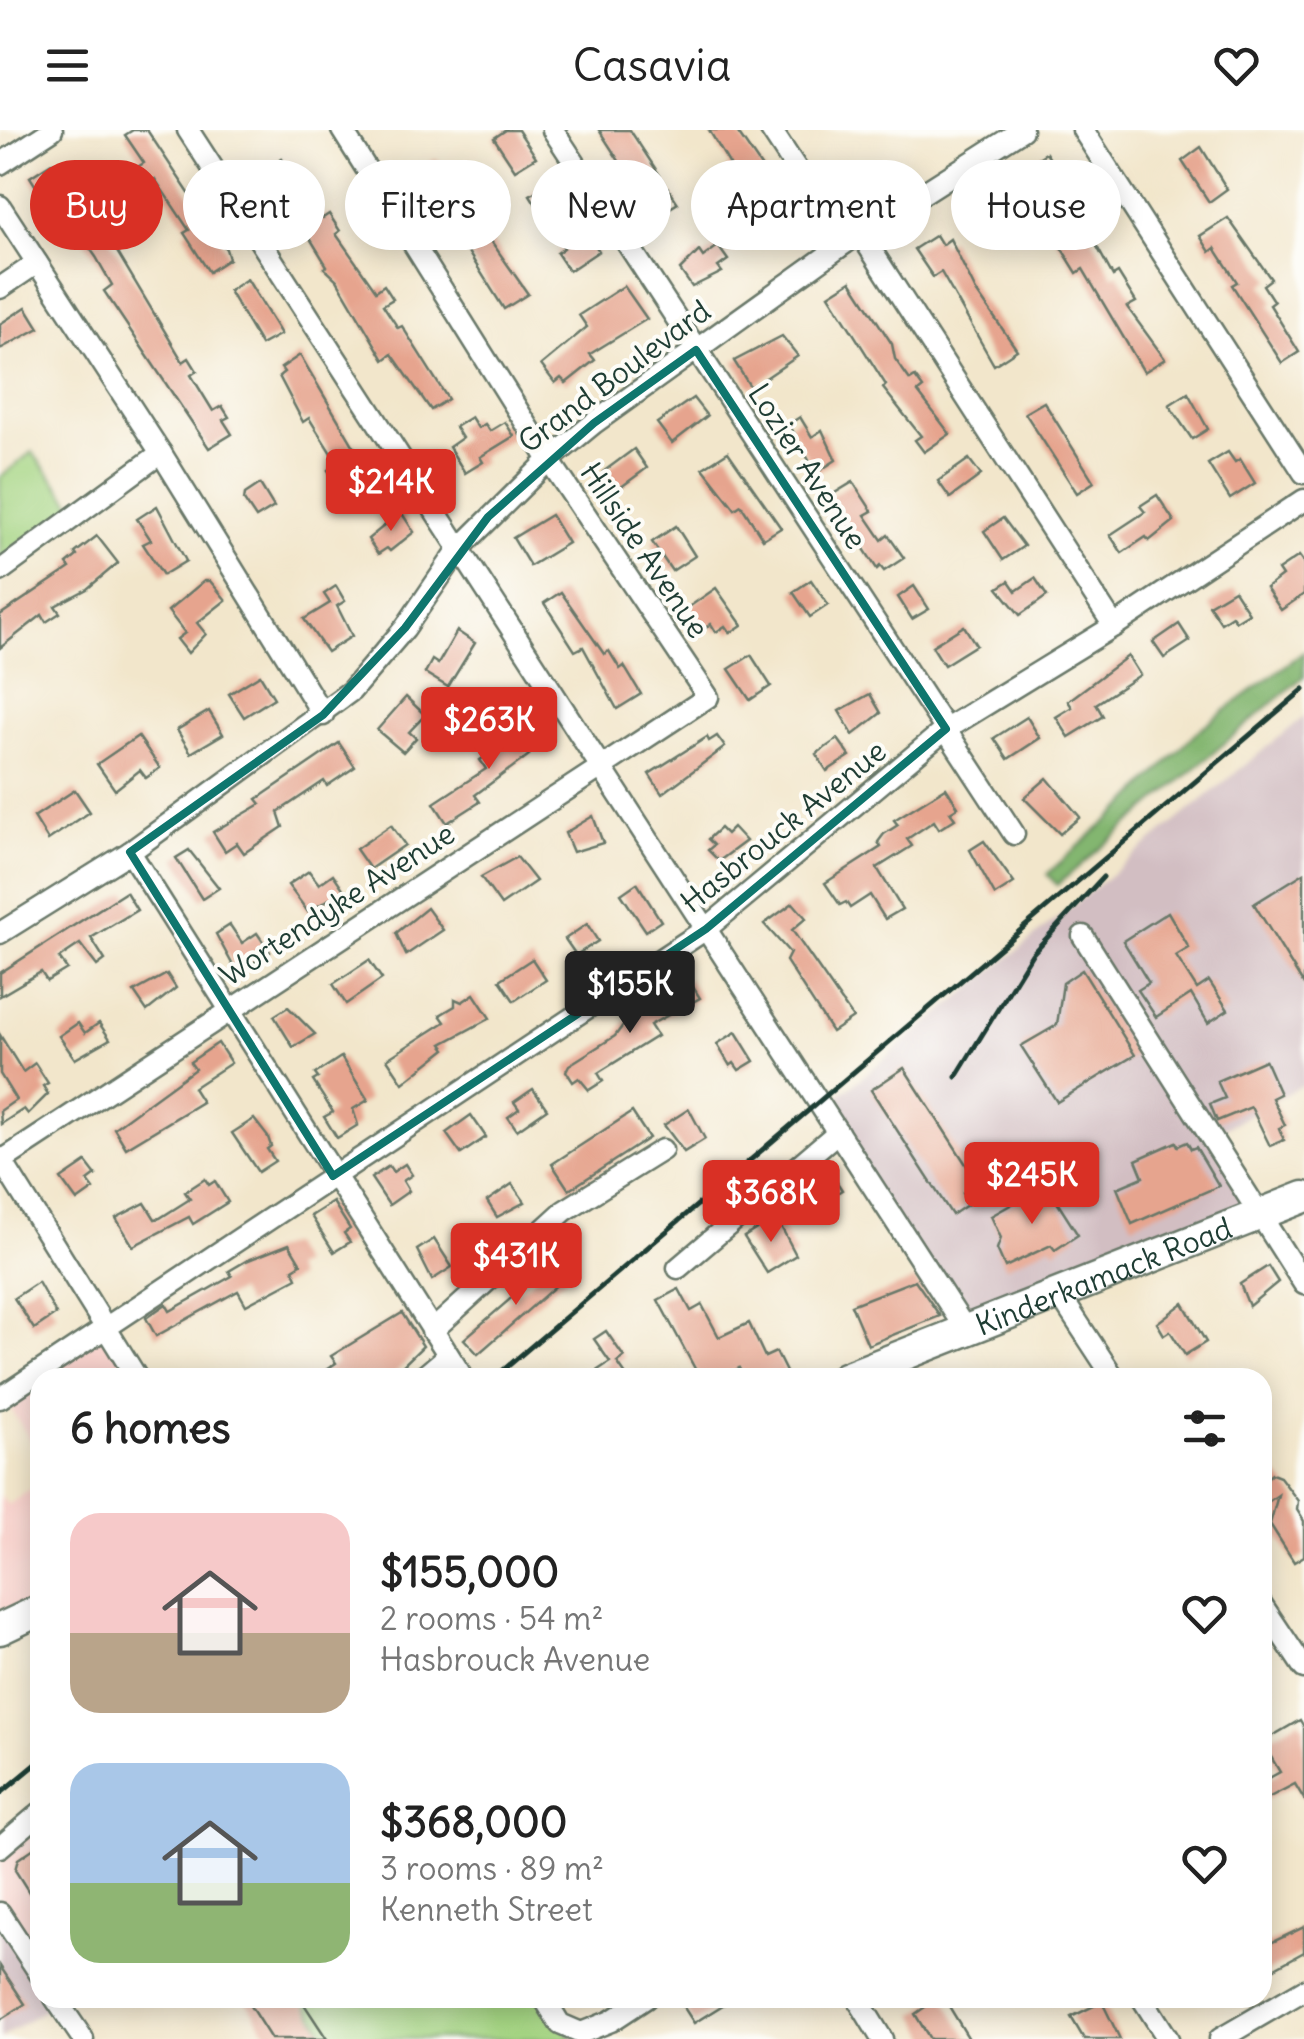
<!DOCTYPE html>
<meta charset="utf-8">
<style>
:root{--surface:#fff;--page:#f2f2f2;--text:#222;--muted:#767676;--accent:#d93025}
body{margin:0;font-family:Delius,sans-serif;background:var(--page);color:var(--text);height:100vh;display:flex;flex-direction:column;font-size:38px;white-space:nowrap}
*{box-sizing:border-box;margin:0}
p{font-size:32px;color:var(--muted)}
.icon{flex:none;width:55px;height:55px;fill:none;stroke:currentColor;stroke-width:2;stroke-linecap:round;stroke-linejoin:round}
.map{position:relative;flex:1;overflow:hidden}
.panel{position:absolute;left:30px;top:1238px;width:1242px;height:640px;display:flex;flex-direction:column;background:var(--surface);border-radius:30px;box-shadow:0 5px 25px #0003}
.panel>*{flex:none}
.banner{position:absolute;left:30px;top:30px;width:1245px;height:90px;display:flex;gap:20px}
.price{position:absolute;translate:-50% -85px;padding:0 22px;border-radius:10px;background:var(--accent);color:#fff;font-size:32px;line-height:65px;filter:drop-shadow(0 2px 5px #0008)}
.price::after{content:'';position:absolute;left:50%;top:60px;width:30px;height:22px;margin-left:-15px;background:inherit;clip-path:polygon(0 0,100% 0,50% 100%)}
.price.selected{background:#222;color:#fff}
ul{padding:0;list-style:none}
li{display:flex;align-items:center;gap:30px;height:250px;padding:0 40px}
li span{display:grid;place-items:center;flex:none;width:280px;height:200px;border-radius:30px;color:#555}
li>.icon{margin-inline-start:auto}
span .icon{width:120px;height:120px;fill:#fffc;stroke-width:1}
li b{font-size:42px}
h2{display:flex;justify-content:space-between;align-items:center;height:120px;padding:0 40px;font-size:42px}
.pill{padding:0 35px;border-radius:45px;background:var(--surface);box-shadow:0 5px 25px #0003;font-size:35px;line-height:90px}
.pill.selected{background:var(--accent);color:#fff}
header{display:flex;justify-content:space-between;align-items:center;height:130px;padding:0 40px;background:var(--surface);font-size:45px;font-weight:600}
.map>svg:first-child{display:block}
</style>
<header><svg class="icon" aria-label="menu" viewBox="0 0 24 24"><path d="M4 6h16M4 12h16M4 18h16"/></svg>Casavia<svg class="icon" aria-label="heart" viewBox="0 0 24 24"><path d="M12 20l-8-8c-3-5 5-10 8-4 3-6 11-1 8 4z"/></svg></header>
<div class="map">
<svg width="1304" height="1909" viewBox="0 0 1304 1909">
<rect width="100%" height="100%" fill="#fdfcf7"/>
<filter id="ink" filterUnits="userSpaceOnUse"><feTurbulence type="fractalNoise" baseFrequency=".01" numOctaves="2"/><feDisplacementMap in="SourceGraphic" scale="20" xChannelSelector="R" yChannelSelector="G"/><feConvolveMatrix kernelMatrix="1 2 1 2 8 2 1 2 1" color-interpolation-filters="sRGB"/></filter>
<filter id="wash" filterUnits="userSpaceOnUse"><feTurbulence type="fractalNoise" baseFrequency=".0048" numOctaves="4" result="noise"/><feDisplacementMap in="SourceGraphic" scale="40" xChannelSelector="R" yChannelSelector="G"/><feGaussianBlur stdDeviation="2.25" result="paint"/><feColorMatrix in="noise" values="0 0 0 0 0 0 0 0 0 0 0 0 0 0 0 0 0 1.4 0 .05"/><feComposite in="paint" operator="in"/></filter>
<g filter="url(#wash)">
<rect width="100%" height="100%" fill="#f2e6cb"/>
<g fill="#f7d0ca">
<path d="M106,1198L137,1247L40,1248V1326L3,1266Z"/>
<path d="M40,1353V1480L0,1499V1365L8,1375Z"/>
<path d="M40,1683V1844L0,1783V1717Z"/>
</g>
<g fill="#d2bec2">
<path d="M1304,587V954L1209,1007L1258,1085L966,1200L823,979Z"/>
<path d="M0,1783L40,1844V1868L57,1871L0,1909Z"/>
</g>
<g fill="#a4d482" stroke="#62885b" stroke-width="2.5">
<path d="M32,322L80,384L0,441V347Z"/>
<path d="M303,1868H542L573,1909H328Z"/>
</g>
<path fill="#83b670" stroke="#517a52" stroke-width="2.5" d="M1304,522V546L1057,755L1047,744L1128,673L1200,599Z"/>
<g id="blocks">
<g fill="#e6a48e">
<path d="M133,0H147L226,119L229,129L209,142L184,103L189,100L155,49L147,55L136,38L144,33L125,5Z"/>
<path d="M506,0H518L536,27L515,40L494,8Z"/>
<path d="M599,0H630L678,73L655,87Z"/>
<path d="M709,0H736L802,96L773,115L760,97L771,90L752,60L742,67L730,49L727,37L730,35Z"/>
<path d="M1201,17L1227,59L1209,72L1182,31Z"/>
<path d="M1046,23L1061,46L1054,50L1061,61L1038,76L1019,48L1030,41L1026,36Z"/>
<path d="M436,28L448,43L471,29L481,43L455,60L470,84L480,83L488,94L482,98L528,164L504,179L429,60L421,66L408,49Z"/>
<path d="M282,29L312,77L323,88L329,84L340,101L336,104L376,161L384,155L393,169L383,175L398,198L402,196L448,269L431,280L392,224L384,230L337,150L324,138L327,136L267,38Z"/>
<path d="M53,32L82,77L88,73L183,232L189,228L197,241L191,245L213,281L222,276L229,287L223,290L232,304L209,318L104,161L112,155L96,127L79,103L69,109L30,47Z"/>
<path d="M553,51L599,121L569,141L557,123L564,118L530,65Z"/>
<path d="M998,64L1009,82L977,102L964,82Z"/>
<path d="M1228,88L1271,149L1263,155L1274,172L1270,175L1299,222L1282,233L1232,155L1237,152L1215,118L1210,122L1200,106Z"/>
<path d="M1075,92L1089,102L1113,146L1118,143L1136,172L1127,177L1165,229L1144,242L1083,139L1077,143L1054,106Z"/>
<path d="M936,105L942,115L950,109L976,161L1017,220L994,235L941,142L933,147L914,119Z"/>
<path d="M718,116L728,130L718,137L722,142L692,157L680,140L699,121L703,127Z"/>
<path d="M247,149L281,204L261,215L229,161Z"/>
<path d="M851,151L892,214L895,229L910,250L915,247L923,258L918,262L950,304L924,322L915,310L921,306L883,258L886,255L829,165Z"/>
<path d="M624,156L647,189L590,224L595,230L566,253L561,248L555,253L541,235L587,197L579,185Z"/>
<path d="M26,177L39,198L0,219V194Z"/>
<path d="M782,206L798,226L751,258L734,231Z"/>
<path d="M300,225L372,347L350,361L341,347L335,351L328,340L334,335V328L309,288L303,292L279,246L284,242L281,238Z"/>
<path d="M1188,263L1208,299L1192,309L1169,275Z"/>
<path d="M693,268L707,286L672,313L657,293Z"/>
<path d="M1044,272L1094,352L1077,363L1025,283Z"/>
<path d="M471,287L478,298L485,294L490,301L505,292L514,306L480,327L483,332L465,343L449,317L462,308L455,297Z"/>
<path d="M800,287L812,307L822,300L836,330L816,343L789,294Z"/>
<path d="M634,319L647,338L617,360L603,342Z"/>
<path d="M728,322L781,398L763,409L741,375L735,379L703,338Z"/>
<path d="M1228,322L1235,332L1240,329L1255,353L1230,369L1208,334Z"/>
<path d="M969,329L981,345L950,368L938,351Z"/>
<path d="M853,352L872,381L865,385L882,410L888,405L904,428L884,441L880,436L877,439L830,366Z"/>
<path d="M260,354L274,377L256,388L244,370L245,364Z"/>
<path d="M1157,365L1174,391L1149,411L1146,407L1122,423L1110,405L1145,382L1140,376Z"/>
<path d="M157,376L186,431L163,445L143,414L151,410L137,389Z"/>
<path d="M401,382L414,402L390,421L387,418L378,424L368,409Z"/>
<path d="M551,385L568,413L530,436L513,408Z"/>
<path d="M1003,388L1024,416L1003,430L984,401Z"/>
<path d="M676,396L695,426L672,441L652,412Z"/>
<path d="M97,406L118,433L87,459L55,476L60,483L46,492L42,485L0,518V485L70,438L67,434L77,426L75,423Z"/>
<path d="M1299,426L1304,433V464L1281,480L1266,458L1282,446L1278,440Z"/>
<path d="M1035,448L1047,466L1020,485L998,458L1009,451L1016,461Z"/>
<path d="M811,450L828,475L810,487L793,462Z"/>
<path d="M204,451H210L226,470L197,493L206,504L188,523L177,509L185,503L168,481Z"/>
<path d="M336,456L345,471L337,476L352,506L327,522L304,489L330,473L324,464Z"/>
<path d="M914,456L929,479L912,489L898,467Z"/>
<path d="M716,458L742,495L730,503L725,496L716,502L711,494L701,501L686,479Z"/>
<path d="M1234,460L1249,483L1236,491L1232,486L1221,493L1209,475Z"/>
<path d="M561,462L604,524L609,521L620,539L624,536L641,564L617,579L583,517L575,521L544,473Z"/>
<path d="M1179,494L1190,511L1164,528L1153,512Z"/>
<path d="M964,496L976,515L944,535L932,516Z"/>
<path d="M457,501L475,513L448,557L425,543L432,530L438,534Z"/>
<path d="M751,525L771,556L750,570L729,539Z"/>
<path d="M1128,526L1140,545L1096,574L1103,586L1069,607L1056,587L1072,577L1068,571Z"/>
<path d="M260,545L274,568L244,587L229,564Z"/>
<path d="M870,564L881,583L853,605L839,581Z"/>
<path d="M406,567L425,585L409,602L416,608L403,622L377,600Z"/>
<path d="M209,581L223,604L191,623L177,600Z"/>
<path d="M1027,587L1040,608L1008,629L994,608Z"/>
<path d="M535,591L545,606L525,620L529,625L475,665L480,672L447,693L434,673L486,639L480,630Z"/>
<path d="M138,606L160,638L146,648L140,640L115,660L97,634Z"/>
<path d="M717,606L725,617L662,664L649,644L707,607L709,611Z"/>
<path d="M838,609L850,626L827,641L816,624Z"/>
<path d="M339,613L355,637L327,656L324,651L278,682L283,697L244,723L237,713L225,721L213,702L261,674L257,669Z"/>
<path d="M1047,648L1080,687L1060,704L1024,668Z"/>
<path d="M946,658L958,677L950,682L955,689L939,699L934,691L907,709L912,716L877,738L902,779L885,789L870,765L850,778L846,772L840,775L825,753L881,717L878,712L884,704L898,695L894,690Z"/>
<path d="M75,660L90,682L48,710L34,687Z"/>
<path d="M593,686L603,713L573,722L565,703Z"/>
<path d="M391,695L405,715L370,739L356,719Z"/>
<path d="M733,697L746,711L719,731L708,720L714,715L708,709L720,698L726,704Z"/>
<path d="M984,711L1014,753L995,765L970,720Z"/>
<path d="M189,720L219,758L202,769L176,728Z"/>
<path d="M517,727L536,751L501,775L481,747Z"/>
<path d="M309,741L319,754L333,744L344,760L308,782L288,755Z"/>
<path d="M1304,743V855L1254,774Z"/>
<path d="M637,753L661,791L646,801L621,764Z"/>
<path d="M126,762L137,780L91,808L105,830L97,836L80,814L59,828L67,839L47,851L41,842L0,866V843Z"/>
<path d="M793,773L806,788L792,800L853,888L832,902L786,831L790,823L764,794Z"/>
<path d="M427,778L443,800L406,825L396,803Z"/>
<path d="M1168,782L1189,818L1176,826L1197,859L1209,851L1228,880L1208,893L1191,864L1156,887L1138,860L1149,853L1123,811Z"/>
<path d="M587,794L598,811L576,825L565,809Z"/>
<path d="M230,795L242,813L257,803L270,822L237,843L216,804Z"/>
<path d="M532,829L546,850L514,871L500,850Z"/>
<path d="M369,830L382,849L346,874L333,854Z"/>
<path d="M1082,840L1135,925L1057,972L1021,916L1057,895L1063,853Z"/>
<path d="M167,844L176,858L147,881L134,862Z"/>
<path d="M688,849L700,868L650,895L657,906L598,943L603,951L589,960L579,948L573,952L566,941L569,935L615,906L624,894Z"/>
<path d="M474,864L490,888L442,914L446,919L403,953L387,929L445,892L440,885L455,876V869L462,872Z"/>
<path d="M288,877L315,904L293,917L274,886Z"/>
<path d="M78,893L85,903L99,893L110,909L75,929L59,906Z"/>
<path d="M736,902L754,931L739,940L734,933L730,936L717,914Z"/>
<path d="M0,905L23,942L35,933L48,953L43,956L48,964L28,984L24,979L1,994L0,981L16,970L0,944Z"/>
<path d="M218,913L231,933L193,958L202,972L126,1018L114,998L195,939L190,932Z"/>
<path d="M341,927L368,970L353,979L358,995L337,1008L324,987L333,982L313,951L318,948L315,944Z"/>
<path d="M1265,930L1280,964L1272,968L1285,995L1279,998L1284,1010L1270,1016L1251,977L1217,991L1210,974L1225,968L1217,951Z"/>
<path d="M904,938L978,1053L963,1063L970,1073L952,1085L871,960Z"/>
<path d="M533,959L547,979L517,1000L508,987L519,979L514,972Z"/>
<path d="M689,979L705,1009L684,1022L664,995Z"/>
<path d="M632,982L649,1008L569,1060L552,1034Z"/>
<path d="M471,985L486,1007L461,1024L446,1003Z"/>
<path d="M254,989L268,1007L271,1016L267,1019L275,1031L258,1042L232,1003Z"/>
<path d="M1176,1012L1178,1016L1187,1012L1191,1019L1196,1017L1219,1056L1132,1094L1117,1058L1143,1047L1136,1030Z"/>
<path d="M86,1032L96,1045L88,1051L94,1059L77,1071L61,1049Z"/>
<path d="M405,1034L412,1045L403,1051L409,1061L389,1075L371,1048L389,1036L393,1042Z"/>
<path d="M827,1037L842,1060L817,1076L813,1069L808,1072L798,1055Z"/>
<path d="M205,1049L209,1055L215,1051L228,1072L193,1094L189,1087L133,1116L116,1088L145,1073L155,1089L160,1088L190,1069L185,1062Z"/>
<path d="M512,1054L525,1072L497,1087L487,1071Z"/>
<path d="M1046,1055L1078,1105L1055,1120L1051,1115L1005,1137L997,1119L1001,1108L991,1086Z"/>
<path d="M333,1072L350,1099L344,1103L350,1112L334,1122L311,1086Z"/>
<path d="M776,1087L796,1125L767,1143L744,1107Z"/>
<path d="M434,1109L452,1137L432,1150L417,1120Z"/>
<path d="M289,1114L301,1134L293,1139L297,1148L246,1175L238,1161L156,1206L146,1188L166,1174L170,1181L232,1146L229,1141L246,1131Z"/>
<path d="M554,1131L567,1146L478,1224L464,1209Z"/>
<path d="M1268,1136L1278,1152L1249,1176L1240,1154Z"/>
<path d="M915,1150L940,1186L868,1215L851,1175Z"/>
<path d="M38,1152L56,1184L34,1199L14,1168Z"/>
<path d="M679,1159L691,1181L702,1175L719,1207L749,1193L765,1227L776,1222L786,1242L775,1248H744L739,1238L722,1248H700L658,1170Z"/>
<path d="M1183,1173L1206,1212L1185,1225L1170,1201L1164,1205L1157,1193Z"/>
<path d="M402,1183L423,1216L390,1248H314L336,1233L331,1226Z"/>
<path d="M606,1201L624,1227L617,1232L628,1248H586L610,1232L594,1209Z"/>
<path d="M1272,1344L1280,1347L1298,1371L1297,1380L1304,1391V1426L1294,1432L1270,1394L1278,1365L1262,1376L1264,1350Z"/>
<path d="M1300,1590L1304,1597V1669L1295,1654L1262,1671V1652L1280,1642L1262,1612Z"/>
<path d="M40,1714V1780L15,1740L18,1729Z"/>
<path d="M1304,1797V1822L1262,1845V1817Z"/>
<path d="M0,1836L25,1874L0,1890Z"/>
<path d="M245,1868H300L327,1909H271Z"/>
<path d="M690,1868H734L694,1893L681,1873Z"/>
<path d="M938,1868H944L969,1909H930L915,1884Z"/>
<path d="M1102,1872L1120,1909H1084L1071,1887Z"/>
</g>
</g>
</g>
<g filter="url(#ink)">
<use href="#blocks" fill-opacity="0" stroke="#697869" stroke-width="2.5"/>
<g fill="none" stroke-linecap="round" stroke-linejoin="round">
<defs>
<g id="minor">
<path d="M188,0L966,1200"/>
<path d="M553,0L1014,704"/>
<path d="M771,0L845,113"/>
<path d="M1083,0L1304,343"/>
<path d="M0,34L52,0"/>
<path d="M0,76L161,323L323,585"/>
<path d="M860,103L1114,496"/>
<path d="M0,158L37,133"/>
<path d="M0,441L161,323"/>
<path d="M130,722L463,1248"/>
<path d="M0,803L130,722L351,561L405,498L459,419L549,330L594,293L845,113L1022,0"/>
<path d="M1083,806L1304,1154"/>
<path d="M0,1028L137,1248"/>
<path d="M0,1032L708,567L549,330L342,0"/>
<path d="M678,1138L838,1002"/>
<path d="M1059,1164L1114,1248"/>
<path d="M432,1201L564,1081L662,1020"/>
<path d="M422,1248L448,1226"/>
<path d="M0,1268L706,799L946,599L1114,496L1304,370"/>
<path d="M1262,1475L1304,1538"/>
<path d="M0,1717L40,1683"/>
<path d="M0,1783L40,1844"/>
<path d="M55,1868L83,1909"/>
<path d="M544,1868L560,1894L581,1903L611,1891L646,1868"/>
<path d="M857,1868L882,1909"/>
<path d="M1142,1868L1168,1909"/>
<path d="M1220,1909L1304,1860"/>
</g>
<g id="primary">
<path id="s1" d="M845,1248L1304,1067"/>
<path d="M0,1499L40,1480"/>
</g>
</defs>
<use href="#minor" stroke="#697869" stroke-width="25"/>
<use href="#primary" stroke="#697869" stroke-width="35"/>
<use href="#minor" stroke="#fff" stroke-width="20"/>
<use href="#primary" stroke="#fff" stroke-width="30"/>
<g stroke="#1f3d34" stroke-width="5">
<path d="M956,947L1032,824L1103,747"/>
<path d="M494,1248L1304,559"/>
<path d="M0,1664L40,1631"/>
</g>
</g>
</g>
<path fill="none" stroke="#0f766e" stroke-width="8" stroke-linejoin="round" d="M696,220L946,599L706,799L333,1046L130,722L323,585L405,498L488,387L594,293Z"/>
<g text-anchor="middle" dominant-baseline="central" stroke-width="8" stroke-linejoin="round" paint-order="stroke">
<g font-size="30" fill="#1f3d34" stroke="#fdfcf7">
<text transform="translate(614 246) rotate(-37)">Grand Boulevard</text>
<text transform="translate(808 336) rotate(57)">Lozier Avenue</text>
<text transform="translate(645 420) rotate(56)">Hillside Avenue</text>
<text transform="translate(783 696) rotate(-39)">Hasbrouck Avenue</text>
<text transform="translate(337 774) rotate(-33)">Wortendyke Avenue</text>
<text stroke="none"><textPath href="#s1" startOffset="278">Kinderkamack Road</textPath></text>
</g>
</g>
</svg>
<b class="price" style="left:391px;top:404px">$214K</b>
<b class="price" style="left:489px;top:642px">$263K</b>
<b class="price selected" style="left:630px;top:906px">$155K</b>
<b class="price" style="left:1032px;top:1097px">$245K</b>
<b class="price" style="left:771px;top:1115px">$368K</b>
<b class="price" style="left:516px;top:1178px">$431K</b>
<div class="banner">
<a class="pill selected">Buy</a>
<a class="pill">Rent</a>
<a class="pill">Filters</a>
<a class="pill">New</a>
<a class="pill">Apartment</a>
<a class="pill">House</a>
</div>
<section class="panel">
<h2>6 homes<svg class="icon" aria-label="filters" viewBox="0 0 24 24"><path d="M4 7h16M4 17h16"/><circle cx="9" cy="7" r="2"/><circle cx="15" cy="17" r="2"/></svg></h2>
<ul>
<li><span style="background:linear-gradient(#f6c9c9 60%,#b9a48a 0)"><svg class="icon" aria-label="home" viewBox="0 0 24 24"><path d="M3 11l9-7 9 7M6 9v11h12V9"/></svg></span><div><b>$155,000</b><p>2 rooms · 54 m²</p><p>Hasbrouck Avenue</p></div><svg class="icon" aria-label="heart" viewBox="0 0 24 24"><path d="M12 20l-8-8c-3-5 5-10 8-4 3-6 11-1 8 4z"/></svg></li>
<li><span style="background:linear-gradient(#a9c7e8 60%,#8fb573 0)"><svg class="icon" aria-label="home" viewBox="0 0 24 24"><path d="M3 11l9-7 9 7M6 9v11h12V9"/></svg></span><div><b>$368,000</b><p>3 rooms · 89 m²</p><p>Kenneth Street</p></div><svg class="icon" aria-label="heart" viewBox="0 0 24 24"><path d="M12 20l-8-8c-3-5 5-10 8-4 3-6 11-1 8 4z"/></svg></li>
</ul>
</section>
</div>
